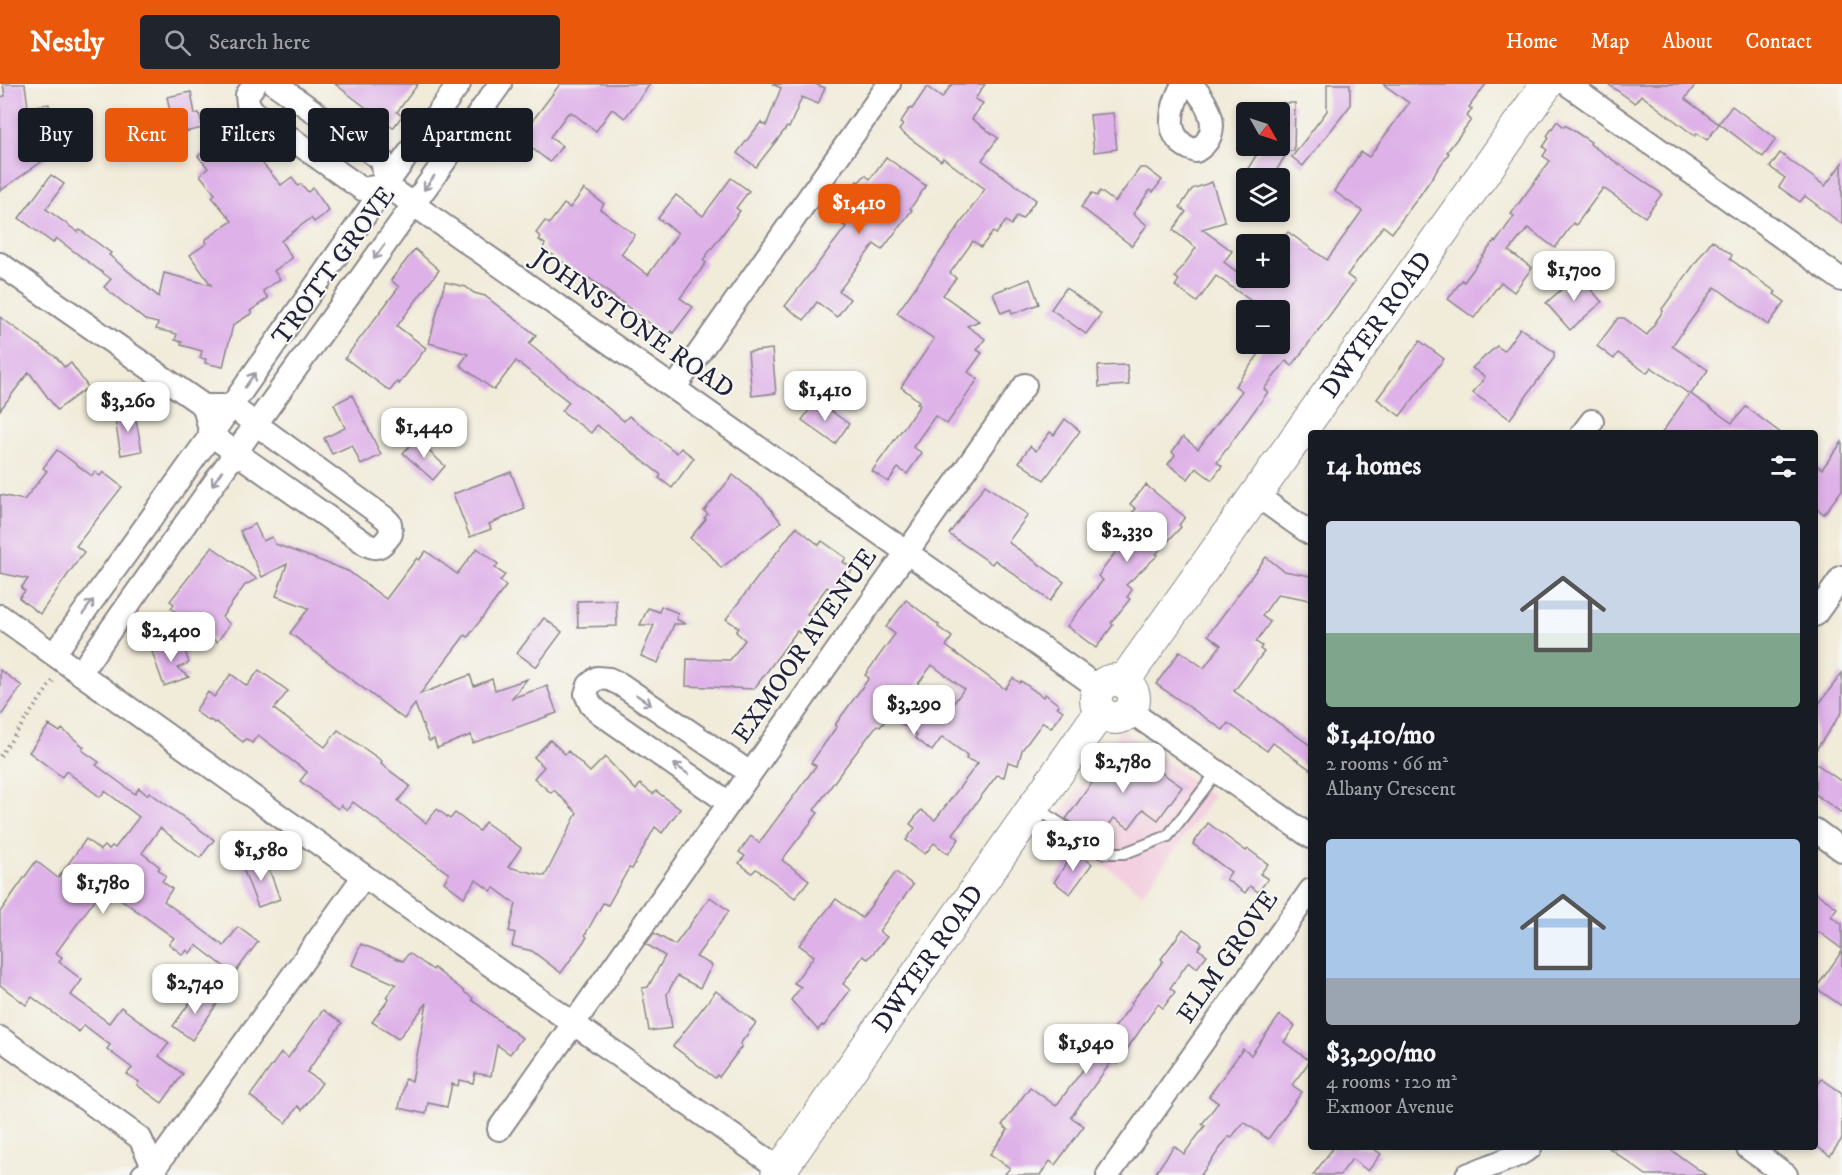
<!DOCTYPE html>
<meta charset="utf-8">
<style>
:root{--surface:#171b24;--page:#20242c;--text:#f1f3f6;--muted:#9ea1a6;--accent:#ea580c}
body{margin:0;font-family:"IM FELL DW Pica",serif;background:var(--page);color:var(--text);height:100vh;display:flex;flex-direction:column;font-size:22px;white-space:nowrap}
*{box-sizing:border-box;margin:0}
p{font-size:20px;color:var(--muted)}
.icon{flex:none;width:33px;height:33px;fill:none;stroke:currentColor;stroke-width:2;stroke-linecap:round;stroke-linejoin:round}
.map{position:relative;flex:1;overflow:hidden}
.sheet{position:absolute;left:1308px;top:346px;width:510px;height:720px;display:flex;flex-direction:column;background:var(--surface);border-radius:6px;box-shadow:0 3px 9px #0003}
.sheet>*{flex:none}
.top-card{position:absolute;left:18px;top:24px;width:570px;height:54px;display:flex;gap:12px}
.needle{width:39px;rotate:129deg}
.tools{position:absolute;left:1236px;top:18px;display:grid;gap:12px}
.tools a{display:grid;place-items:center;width:54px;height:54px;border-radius:6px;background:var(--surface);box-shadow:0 3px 9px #0003;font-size:30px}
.price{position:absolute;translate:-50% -51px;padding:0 14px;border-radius:12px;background:#fff;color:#222;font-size:20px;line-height:39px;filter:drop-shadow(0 2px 3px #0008)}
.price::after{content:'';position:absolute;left:50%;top:36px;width:18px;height:14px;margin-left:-9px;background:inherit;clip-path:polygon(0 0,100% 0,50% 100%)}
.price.current{background:var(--accent);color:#fff}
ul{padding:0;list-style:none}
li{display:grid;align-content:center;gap:12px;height:318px;padding:0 18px}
li span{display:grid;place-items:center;height:186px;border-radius:6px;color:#555}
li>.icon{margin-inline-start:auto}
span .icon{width:108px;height:108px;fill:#fffc;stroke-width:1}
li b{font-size:26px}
h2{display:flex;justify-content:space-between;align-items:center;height:72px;padding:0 18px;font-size:26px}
.chip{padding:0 21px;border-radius:6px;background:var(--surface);box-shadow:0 3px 9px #0003;font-size:21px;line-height:54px}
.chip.current{background:var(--accent);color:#fff}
header{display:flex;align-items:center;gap:36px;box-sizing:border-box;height:84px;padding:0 30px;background:var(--accent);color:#fff}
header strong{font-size:28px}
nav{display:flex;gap:33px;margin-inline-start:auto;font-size:21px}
.search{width:420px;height:54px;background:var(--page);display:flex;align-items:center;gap:15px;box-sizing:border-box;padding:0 21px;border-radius:6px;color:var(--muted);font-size:22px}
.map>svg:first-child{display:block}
</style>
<header>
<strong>Nestly</strong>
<div class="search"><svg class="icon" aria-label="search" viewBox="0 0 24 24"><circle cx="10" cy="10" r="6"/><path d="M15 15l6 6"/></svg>Search here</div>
<nav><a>Home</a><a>Map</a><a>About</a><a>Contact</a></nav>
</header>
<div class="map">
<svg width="1842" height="1091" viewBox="0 0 1842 1091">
<rect width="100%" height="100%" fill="#f6f6f2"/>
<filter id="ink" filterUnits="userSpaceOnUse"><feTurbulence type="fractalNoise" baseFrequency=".0167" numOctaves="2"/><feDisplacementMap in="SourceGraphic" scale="12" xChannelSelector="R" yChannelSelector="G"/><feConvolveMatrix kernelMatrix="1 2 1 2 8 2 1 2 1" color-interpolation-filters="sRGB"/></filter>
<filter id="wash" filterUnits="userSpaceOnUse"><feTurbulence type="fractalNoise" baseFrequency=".008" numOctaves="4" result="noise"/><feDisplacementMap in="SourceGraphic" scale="24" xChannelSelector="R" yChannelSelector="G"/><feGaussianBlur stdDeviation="1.35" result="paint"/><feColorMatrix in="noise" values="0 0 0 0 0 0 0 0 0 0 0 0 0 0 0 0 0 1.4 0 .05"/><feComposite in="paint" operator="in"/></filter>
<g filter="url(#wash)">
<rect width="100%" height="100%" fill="#f1ebd9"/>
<path fill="#f3cfdf" d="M1121,645L1214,712L1143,809L1051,743Z"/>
<g id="blocks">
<g fill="#deb1e8" fill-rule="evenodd">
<path d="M3,0H25L28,23L49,20L54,69L0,107V13L5,12Z"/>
<path d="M335,0H418L397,28L402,32L393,44Z"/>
<path d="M560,0H650L625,34L612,25L596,47L571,28L569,30L568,29L550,53L562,62L550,78L517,53L528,38L530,40Z"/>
<path d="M772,0H815L825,4L818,20L802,13L789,44L787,43L756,83L737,69L761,38L766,42L781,4Z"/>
<path d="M952,0H985L975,15L983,19L972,35L998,54L982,76L1036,116L1022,135L1017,132L1011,141L1006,137L996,150L993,148L981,163L973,157L950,189L956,194L943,211L979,237L967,242L985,255L977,266L982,269L968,288L978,295L947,340L935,332L913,363L922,369L907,390L898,384L888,398L872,387L920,321L917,319L919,317L901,303L934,255L897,229L985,105L943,74L941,77L899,46L903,41L900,39L910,24L912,25L927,3L942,14Z"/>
<path d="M1327,0H1350V22L1303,82L1292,73L1327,27Z"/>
<path d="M1383,0H1486L1469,23L1472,25L1467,32L1471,36L1447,68L1449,69L1420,111L1392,149L1383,142L1347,191L1355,197L1292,282L1286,277L1264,305L1268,308L1217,378L1222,382L1212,396L1196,384L1188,395L1168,380L1175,371L1172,368L1183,353L1198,365L1242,307L1235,302L1265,262L1262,260H1280V226H1244L1251,217L1216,192L1197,218L1175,202L1179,196L1175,193L1196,164L1173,146L1186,128L1180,123L1192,105L1212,98L1225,138L1202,145L1232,167L1224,178L1245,194H1280V159L1288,148L1327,176L1362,127L1334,107L1361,68L1369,73L1409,19Z"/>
<path d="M1608,0H1696L1685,15L1719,40L1707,56L1697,49L1695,52L1641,11L1635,19Z"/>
<path d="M191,8L195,30L199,29L203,44L175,50L167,13Z"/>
<path d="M1280,19H1295L1294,67H1288L1272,94H1242L1262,62H1280Z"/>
<path d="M1732,22L1776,55L1763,73L1719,39Z"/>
<path d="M1113,29L1117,65L1094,68L1090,31Z"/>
<path d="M1557,37L1564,43L1565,41L1591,58L1590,60L1662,110L1645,133L1603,104L1576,141L1573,139L1555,164L1528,144L1509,167L1532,184L1514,208L1501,198L1474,234L1448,215L1462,196L1464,198L1494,157L1496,158L1514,132L1511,130L1550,77L1543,72L1547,66L1543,63L1549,54L1547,52Z"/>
<path d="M214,59L223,71L238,59L253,77L257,73L281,101L292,93L298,102L301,100L308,108L313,104L329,127L314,138L311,134L281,157L292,174L274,187L280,195L263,207L268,214L250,227L252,229L233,241L223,283L205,279L206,275L200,274L202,267L181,261L182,258L175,256L177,250L156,245L158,239L145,236L104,203L111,195L56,154L53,159L19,134L51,91L64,100L46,125L78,148L80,146L111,169L109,171L159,213L164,189L211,201L190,171L207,159L205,156L232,137L212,113L215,110L200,91L208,84L198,72Z"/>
<path d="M1780,69L1825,102L1842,79V140L1805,112L1800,118L1779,103L1785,94L1770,83Z"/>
<path d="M886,73L926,102L910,125L912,126L882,166L874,160L839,207L850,215L837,233L817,218L804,236L785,222L846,143L837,137L841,130L836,126L857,97L859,98L865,91L870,95Z"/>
<path d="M1140,84H1146L1162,96L1153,108L1150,106L1133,130L1147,141L1132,162L1081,123L1092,109L1097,112L1100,107L1115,118Z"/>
<path d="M731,94L749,107L736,124L740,127L703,176L706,179L680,214L693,223L673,249L671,247L667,252L589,194L588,196L543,164L545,160L539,156L541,153L536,149L545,137L549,140L564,120L570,124L584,105L604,120L600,125L635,151L621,170L648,191L678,149L658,134L676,111L703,132Z"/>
<path d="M1712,156L1732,171L1730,175L1776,208L1774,210L1785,218L1768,241L1715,203L1672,262L1708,286L1691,310L1732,339L1746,323L1782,350H1661L1689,310L1651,283L1647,289L1618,269L1614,275L1597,262L1618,234H1624L1647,251L1663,227L1662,225Z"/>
<path d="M415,165L439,186L397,242L426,264L399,300L397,298L390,307L345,274L399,203L391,196Z"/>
<path d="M1578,191L1602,218L1570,246L1546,219Z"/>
<path d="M1030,195L1039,220L1012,230L1011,225L1001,229L993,209Z"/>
<path d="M445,198L466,203L474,209L485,212L536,251L529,260L624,337L629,332L677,369L681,364L694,374L672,404L659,394L661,391L597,341L591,349L562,327L569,318L516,277L494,306L460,281L468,270L429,259Z"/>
<path d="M1066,204L1101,230L1086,250L1051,225Z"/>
<path d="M0,233L57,274L64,283L71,279L88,303L57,326L29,288L0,326Z"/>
<path d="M1520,244L1554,268V274L1510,335L1473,309L1485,293L1472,284L1497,262L1504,267Z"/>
<path d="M1420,257L1444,275L1400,332L1377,315Z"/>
<path d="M772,265L776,309L752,312L748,268Z"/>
<path d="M1127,281L1129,301L1099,303L1098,282Z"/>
<path d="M352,311L381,371L361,381L352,361L332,370L324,354L345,344L334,320Z"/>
<path d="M816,316L849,340L835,360L802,336Z"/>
<path d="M134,326L142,367L121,371L114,330Z"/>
<path d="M1065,335L1080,347L1044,396L1019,378L1030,362L1036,367L1050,348L1054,351Z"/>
<path d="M416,355L445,382L433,396L403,369Z"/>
<path d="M1842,358V406L1824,430L1815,423V380L1822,385Z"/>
<path d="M57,366L92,392L95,388L100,392L103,388L122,403L76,462L84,468L40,530L19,514L25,507L21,504L28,495L0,489V411L24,416L47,387L43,384Z"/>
<path d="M511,388L525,425L489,440L491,445L470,453L453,410Z"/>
<path d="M733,391L762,414L781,438L721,484L708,468L690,454L706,435L704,434L708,430L704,427Z"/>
<path d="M985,401L1028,431L1008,458L1064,498L1050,517L995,476L992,480L949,450Z"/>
<path d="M1146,401L1185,433L1179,441L1181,443L1156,470L1158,471L1126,501L1132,506L1127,513L1130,515L1111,539L1113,541L1096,564L1067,542L1103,496L1098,492L1123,458L1115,450L1124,442L1121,439L1136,425L1130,420Z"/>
<path d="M255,440L263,457L272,453L275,460L348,487L386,515L417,474L419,476L426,467L457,490L477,464L498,480L495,484L505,491L500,497L506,502L468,553L465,551L420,610L470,591L474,602L492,595L495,606L527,595L512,614L547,602L557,629L473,659L471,651L437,664L434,655L429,657L415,620L404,635L290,549L309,524L276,512L287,480L262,493L240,447Z"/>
<path d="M796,443L819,461L822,457L846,474L843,478L853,485L835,508L827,503L807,530L811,533L799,549L797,547L754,605L686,602L687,575L730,576L745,556L736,548L739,544L726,535Z"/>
<path d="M212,463L257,495L245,501L222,533L230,540L217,558L171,524L174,520L170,517Z"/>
<path d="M1266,473L1284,487L1311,492V516L1278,510L1262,532L1270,538L1256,558L1262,562L1260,565L1264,568L1234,607L1311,662V686L1273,659L1267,667L1228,639L1223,646L1156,600L1180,567L1204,584L1221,561L1208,551Z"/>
<path d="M616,516L617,542L578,543L577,517Z"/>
<path d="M906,516L939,541L938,543L952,553L946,562L1005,605L1013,594L1020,599L1021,597L1043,613L1045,610L1059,621L1057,623L1063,627L1051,644L1043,638L1022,666L1018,681L1008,678L1004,693L997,691L953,750L959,755L948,770L934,759L925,770L906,756L915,744L910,740L921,726L935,736L978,679L966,675L967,671L942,653L932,667L915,654L917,651L890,631L880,643L877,641L842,687L814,726L818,729L782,776L809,796L795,814L756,785L752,789L739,779L745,772L739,768L751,752L759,759L816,682L811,679L837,642L835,641L869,594L865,591L895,550L886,543ZM932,581L964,605L940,638L933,633L931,635L906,616Z"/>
<path d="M661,522L678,529L676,535L686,540H674L658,579L641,572L654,541H640L648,524L659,528Z"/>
<path d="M544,534L562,548L536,583L517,569Z"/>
<path d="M182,558L189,579L177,584L189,593L164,602L151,565L155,568Z"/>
<path d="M0,586L22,602L0,633Z"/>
<path d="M259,586L288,607L274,625L325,663L338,646L382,677L381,680L410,702L398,717L426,739L437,725L450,735L455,729L479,747L485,738L521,764L508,783L545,792L577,729L554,706L551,709L534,694L544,683L534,673L550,656L565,670L568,667L590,688L605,673L636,706L640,700L653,710L656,707L680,725L662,749L655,743L632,785L629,784L608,821L603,819L585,851L587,853L561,889L532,867L512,862L515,849L509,847L516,820L494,804L491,807L476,796L464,813L444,798L449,790L353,718L347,726L341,721L338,725L300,697L307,688L258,651L252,659L246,655L243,658L216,638L215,639L210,636L209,637L195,627L208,608L214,613L231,590L247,602Z"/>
<path d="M1842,589V628L1815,667V625Z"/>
<path d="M49,641L60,648L62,645L84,663L82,666L99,678L96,681L135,710L139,704L147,711L149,708L214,756L200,774L160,744L142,769L160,783L158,785L166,792L162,797L172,805L164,817L224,862L238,843L258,858L234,890L196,861L190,869L187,866L183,871L169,860L174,854L104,803L56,869L62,873L59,878L82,896L71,911L109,939L121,923L169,959L159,972L183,990L162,1019L137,1001L139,998L127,990L132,984L107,965L110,961L84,941L79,948L32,913L26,921L0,901V828L36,777L58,794L86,755L100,766L104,762L109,765L112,762L115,764L139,733L105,707L100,713L66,687L62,693L29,668Z"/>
<path d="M1127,665L1182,703L1158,736L1143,725L1129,744L1114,734L1098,756L1066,735L1114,668Z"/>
<path d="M1815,679L1842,698V729L1815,710Z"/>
<path d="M1208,739L1246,767L1248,765L1268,780L1260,790L1268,795L1258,808L1250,802L1245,809L1226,795L1231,788L1193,760Z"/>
<path d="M1074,767L1092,780L1070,810L1054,798Z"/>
<path d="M265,774L280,815L258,823L242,782Z"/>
<path d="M896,788L913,801L879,847L887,853L868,875L863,872L843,900L850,906L824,942L822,941L818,946L791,916L801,903L794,899L814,872L799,861L836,815L862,834Z"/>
<path d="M1815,808L1837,824L1831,832L1842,840V865L1819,848L1815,853Z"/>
<path d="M710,813L729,827L696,873L712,881L700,904L677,892L667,910L672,944L649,947L642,904L648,903L665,872L646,860L654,849L675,861Z"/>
<path d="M1183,845L1202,859L1198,865L1207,871L1197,884L1189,877L1170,904L1175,908L1163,924L1158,920L1117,980L1112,977L1071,1033L1084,1042L1055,1081L1050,1077L1040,1091H1004L1010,1084L990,1070L1008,1046L1002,1041L1030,1003L1056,1022L1132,920L1131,919L1163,877L1161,875Z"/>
<path d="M361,860L403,877L409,869L433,886L434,884L464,907V908L473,914L472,916L522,954L510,970L497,961L491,992L475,989L473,999L459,996L458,1002L452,1000L447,1023L428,1019L426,1030L399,1024L405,995L412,997L427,919L398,955L372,938L389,915L386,913L396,900L352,881Z"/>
<path d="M1842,867V922L1816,904Z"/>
<path d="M198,907L217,920L192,956L173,942Z"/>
<path d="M716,907L756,939L740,960L742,962L719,993L717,991L715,994L673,962Z"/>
<path d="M323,926L342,939L307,988L322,999L302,1026L298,1022L286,1039L250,1012L281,969L288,974Z"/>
<path d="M1280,931L1295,942L1284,958L1310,977L1292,1001L1302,1008L1268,1055L1244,1038L1231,1054L1229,1052L1201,1091H1154L1174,1062L1184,1070L1205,1042L1202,1040L1218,1019L1209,1012L1243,965L1251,971Z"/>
<path d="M1822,995L1842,1009V1055L1830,1072L1815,1061V1004Z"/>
<path d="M1333,1064H1372L1381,1070L1368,1087L1352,1075L1340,1091H1313Z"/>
<path d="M1609,1064H1668L1706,1091H1646Z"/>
</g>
</g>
</g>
<g filter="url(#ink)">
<use href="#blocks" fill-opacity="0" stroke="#8a868a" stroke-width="1.5"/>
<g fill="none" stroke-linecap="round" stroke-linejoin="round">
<defs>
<path id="lane" d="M1035,723L1104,769H1125L1168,752L1217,688"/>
<g id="street">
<path d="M255,0L247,11L248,20L254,28L362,105L386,101"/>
<path d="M275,0L382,76L386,101"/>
<path d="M1183,0C1170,25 1162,56 1196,67C1225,49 1209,20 1191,0"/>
<path d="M1567,0L1842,196"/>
<path d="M386,101L1099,604"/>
<path d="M0,180L204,322"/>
<path d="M675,303L889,0"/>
<path d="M204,322H231L385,434L390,439L391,450C384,459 379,468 366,460L211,351Z"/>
<path d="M1582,350L1592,337"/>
<path d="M1256,411L1311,450"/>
<path d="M1815,531L1842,493"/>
<path d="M0,532L364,792L780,1085"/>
<path d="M54,570L211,351L386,101L459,0"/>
<path d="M80,589L236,368L500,0"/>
<path d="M1130,627L1311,753"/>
<path d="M729,719L600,629L591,621L586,610L589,601L597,594L609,595L620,600L750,689"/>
<path d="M1815,746L1842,766"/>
<path d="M0,954L140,1054L157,1091"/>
<path d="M499,1045L1025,301"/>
<path d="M1748,1064L1786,1091"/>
<path d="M143,1091L154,1085L364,792"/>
<path d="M1108,1091L1311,806"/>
<path d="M1467,1091L1518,1071L1530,1064"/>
</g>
<g id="secondary">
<circle cx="1115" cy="615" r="19"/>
<path id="s1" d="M1123,598L1547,0"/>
<path id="s2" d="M777,1091L1100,628"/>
</g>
</defs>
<use href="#lane" stroke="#8a868a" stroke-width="14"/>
<use href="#street" stroke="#8a868a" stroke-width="26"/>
<use href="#secondary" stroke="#8a868a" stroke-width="34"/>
<path stroke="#8a868a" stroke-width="4" stroke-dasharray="1.5 4.5" stroke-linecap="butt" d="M0,672L55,594"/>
<use href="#lane" stroke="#fff" stroke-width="10"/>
<use href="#street" stroke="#fff" stroke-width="22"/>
<use href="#secondary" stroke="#fff" stroke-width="32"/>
</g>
<defs><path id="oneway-shaft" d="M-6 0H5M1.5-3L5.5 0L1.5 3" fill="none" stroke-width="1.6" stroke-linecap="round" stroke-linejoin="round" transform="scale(1.5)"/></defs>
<g stroke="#9c9ca7">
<use href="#oneway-shaft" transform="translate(429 99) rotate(126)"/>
<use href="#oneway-shaft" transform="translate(379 168) rotate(126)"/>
<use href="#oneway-shaft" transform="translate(250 296) rotate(-55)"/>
<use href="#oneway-shaft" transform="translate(217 394) rotate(125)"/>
<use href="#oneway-shaft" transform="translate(88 523) rotate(-54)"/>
<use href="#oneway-shaft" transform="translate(644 616) rotate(34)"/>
<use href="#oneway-shaft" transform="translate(681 685) rotate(-145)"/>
</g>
</g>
<g text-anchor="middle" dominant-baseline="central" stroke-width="4.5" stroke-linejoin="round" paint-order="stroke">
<g font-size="26" fill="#22223b" stroke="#f6f6f2">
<text transform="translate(334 182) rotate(-54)">TROTT GROVE</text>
<text transform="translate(633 240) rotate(35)">JOHNSTONE ROAD</text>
<text stroke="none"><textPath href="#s1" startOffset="438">DWYER ROAD</textPath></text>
<text transform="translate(805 562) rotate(-55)">EXMOOR AVENUE</text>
<text transform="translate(1228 873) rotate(-55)">ELM GROVE</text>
<text stroke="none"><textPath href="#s2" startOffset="264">DWYER ROAD</textPath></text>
</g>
</g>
</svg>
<div class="tools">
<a><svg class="needle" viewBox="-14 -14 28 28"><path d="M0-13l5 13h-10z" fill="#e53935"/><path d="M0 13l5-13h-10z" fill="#9ea1a6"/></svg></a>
<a><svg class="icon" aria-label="layers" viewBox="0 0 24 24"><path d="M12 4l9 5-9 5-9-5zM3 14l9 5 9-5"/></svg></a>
<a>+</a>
<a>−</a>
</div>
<b class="price current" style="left:859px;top:151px">$1,410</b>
<b class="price" style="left:1574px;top:218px">$1,700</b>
<b class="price" style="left:825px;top:338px">$1,410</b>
<b class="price" style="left:128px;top:349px">$3,260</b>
<b class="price" style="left:424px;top:375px">$1,440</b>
<b class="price" style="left:1127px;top:479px">$2,330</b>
<b class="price" style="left:171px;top:579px">$2,400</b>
<b class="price" style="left:914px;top:652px">$3,290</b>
<b class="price" style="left:1123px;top:710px">$2,780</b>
<b class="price" style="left:1073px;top:788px">$2,510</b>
<b class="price" style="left:261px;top:798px">$1,580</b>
<b class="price" style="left:103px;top:831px">$1,780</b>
<b class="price" style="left:195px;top:931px">$2,740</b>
<b class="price" style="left:1086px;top:991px">$1,940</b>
<div class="top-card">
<a class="chip">Buy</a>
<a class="chip current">Rent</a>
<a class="chip">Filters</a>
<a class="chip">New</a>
<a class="chip">Apartment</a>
</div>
<section class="sheet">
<h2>14 homes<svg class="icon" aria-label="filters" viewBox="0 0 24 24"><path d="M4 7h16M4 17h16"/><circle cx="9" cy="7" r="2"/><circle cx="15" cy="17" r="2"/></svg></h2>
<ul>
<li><span style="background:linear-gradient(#c9d6e8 60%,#7fa58c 0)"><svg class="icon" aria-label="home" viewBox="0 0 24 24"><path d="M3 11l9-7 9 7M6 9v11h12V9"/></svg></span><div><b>$1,410/mo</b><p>2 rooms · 66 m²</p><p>Albany Crescent</p></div></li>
<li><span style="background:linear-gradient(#a9c7e8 75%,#9aa5b1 0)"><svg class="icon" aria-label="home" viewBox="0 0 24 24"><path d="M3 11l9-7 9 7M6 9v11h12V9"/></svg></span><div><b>$3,290/mo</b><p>4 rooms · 120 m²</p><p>Exmoor Avenue</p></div></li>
</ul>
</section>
</div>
